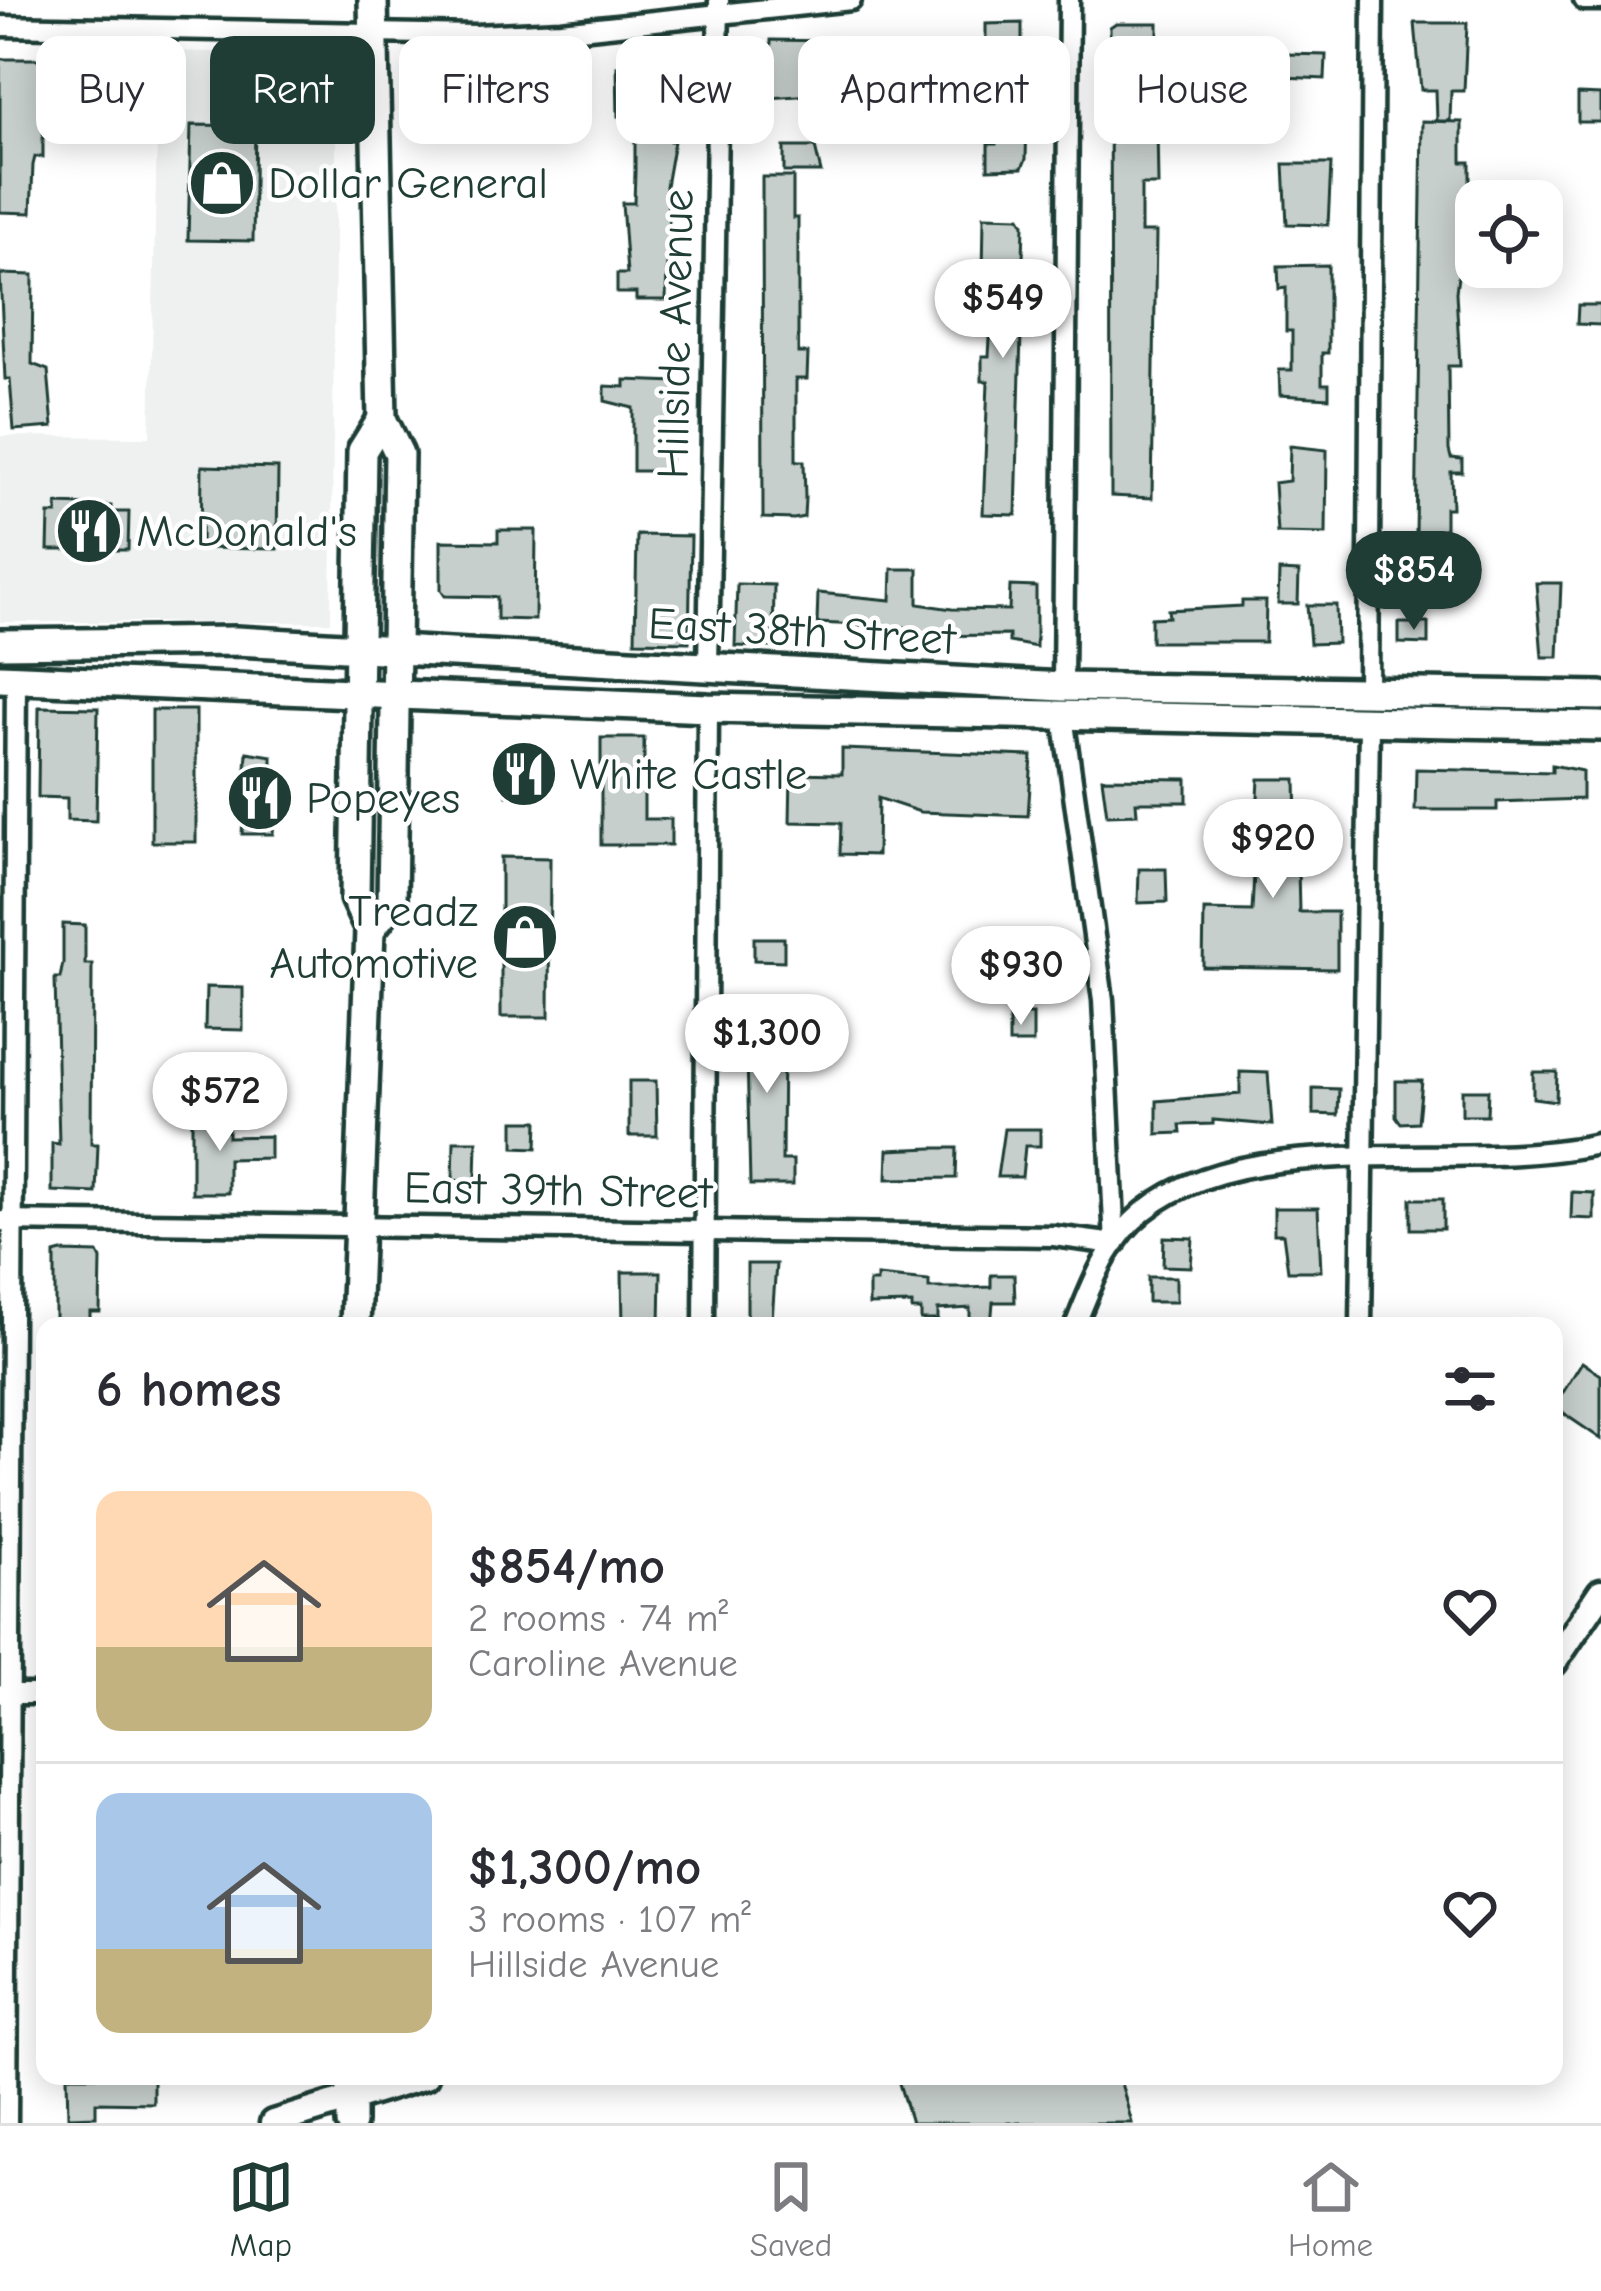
<!DOCTYPE html>
<meta charset="utf-8">
<style>
:root{--surface:#fff;--page:#f2f2f3;--text:#2b2b33;--muted:#7c7c81;--line:#e1e1e2;--accent:#1f3d34}
body{margin:0;font-family:"Comic Neue",sans-serif;background:var(--page);color:var(--text);height:100vh;display:flex;flex-direction:column;font-size:45px;white-space:nowrap}
*{box-sizing:border-box;margin:0}
p{font-size:39px;color:var(--muted)}
.icon{flex:none;width:66px;height:66px;fill:none;stroke:currentColor;stroke-width:2;stroke-linecap:round;stroke-linejoin:round}
.map{position:relative;flex:1;overflow:hidden}
.details{position:absolute;left:36px;top:1317px;width:1527px;height:768px;display:flex;flex-direction:column;background:var(--surface);border-radius:24px;box-shadow:0 6px 30px #0003}
.details>*{flex:none}
.top-card{position:absolute;left:36px;top:36px;width:1530px;height:108px;display:flex;gap:24px}
.buttons{position:absolute;left:1455px;top:180px;display:grid;gap:24px}
.buttons a{display:grid;place-items:center;width:108px;height:108px;border-radius:24px;background:var(--surface);box-shadow:0 6px 30px #0003;font-size:60px}
.price{position:absolute;translate:-50% -102px;padding:0 27px;border-radius:42px;background:#fff;color:#222;font-size:39px;line-height:78px;filter:drop-shadow(0 3px 6px #0008)}
.price::after{content:'';position:absolute;left:50%;top:72px;width:36px;height:27px;margin-left:-18px;background:inherit;clip-path:polygon(0 0,100% 0,50% 100%)}
.price.on{background:var(--accent);color:#fff}
ul{padding:0;list-style:none}
li{display:flex;align-items:center;gap:36px;height:300px;padding:0 60px}
li+li{border-top:3px solid var(--line)}
li span{display:grid;place-items:center;flex:none;width:336px;height:240px;border-radius:24px;color:#555}
li>.icon{margin-inline-start:auto}
span .icon{width:144px;height:144px;fill:#fffc;stroke-width:1}
li b{font-size:51px}
h2{display:flex;justify-content:space-between;align-items:center;height:144px;padding:0 60px;font-size:51px}
.chip{padding:0 42px;border-radius:24px;background:var(--surface);box-shadow:0 6px 30px #0003;font-size:42px;line-height:108px}
.chip.on{background:var(--accent);color:#fff}
.tab-bar{display:flex;justify-content:space-around;align-items:center;height:168px;border-top:3px solid var(--line);background:var(--surface);font-size:33px;color:var(--muted)}
.tab-bar a{display:grid;justify-items:center;gap:6px}
.tab-bar .on{color:var(--accent)}
.map>svg:first-child{display:block}
</style>
<div class="map">
<svg width="1601" height="2123" viewBox="0 0 1601 2123">
<rect width="100%" height="100%" fill="#fff"/>
<filter id="ink" filterUnits="userSpaceOnUse"><feTurbulence type="fractalNoise" baseFrequency=".00833" numOctaves="2"/><feDisplacementMap in="SourceGraphic" scale="24" xChannelSelector="R" yChannelSelector="G"/><feConvolveMatrix kernelMatrix="1 2 1 2 8 2 1 2 1" color-interpolation-filters="sRGB"/></filter>
<g filter="url(#ink)">
<path fill="#eef1f0" d="M159,51L337,54L331,622H0V436L150,437Z"/>
<g fill="#c7cfcc" stroke="#1f3d34" stroke-width="3">
<path d="M1022,23V42L1029,41L1026,159L1022,168L988,169V144H996L997,54H986V24Z"/>
<path d="M1116,23H1158V47H1146L1145,61H1141L1139,126H1157L1158,185H1141V232H1156L1152,498L1111,496L1110,27Z"/>
<path d="M1415,23H1467L1464,91H1451L1450,121H1437L1436,90H1421Z"/>
<path d="M771,40L831,41L826,94L770,98Z"/>
<path d="M1285,54L1326,55L1325,79L1284,77Z"/>
<path d="M0,59H43V157H35L33,165L31,213L0,212Z"/>
<path d="M649,59H665L666,67L670,141H674L666,186L672,265H667L666,300H636V293H617V274H627L622,203H634L635,172V117L618,116L617,66H649Z"/>
<path d="M1578,94L1601,95V122H1578Z"/>
<path d="M1422,121L1462,122V162H1470V191H1463L1465,261H1460L1456,292L1460,366H1448L1449,450L1451,458L1462,459V472H1451L1452,508H1445V536H1416Z"/>
<path d="M191,125L255,126L253,241L188,240Z"/>
<path d="M784,147H815L821,172H784Z"/>
<path d="M1284,164H1331L1328,225L1287,224Z"/>
<path d="M762,177H793V218H798V353H808L807,379H796V461H804L805,498L804,517L794,519L763,518Z"/>
<path d="M984,216L1020,217L1024,224L1016,515L983,514L988,381H982V356H989L991,323V276H983Z"/>
<path d="M1328,265V353H1322V384H1329V398L1280,395L1279,370H1292V331H1286V288L1279,289L1278,266Z"/>
<path d="M0,274L33,275L32,364L48,370L53,427L14,430L10,379H5Z"/>
<path d="M1578,305H1601V325L1577,324Z"/>
<path d="M625,380L677,382L670,461H664V471H633V408L605,401V386L625,387Z"/>
<path d="M1290,446L1327,450L1326,534L1277,533L1274,483L1289,481Z"/>
<path d="M202,466L278,468L277,549L201,548Z"/>
<path d="M57,504L111,506V512H129L128,550H48L49,514H57Z"/>
<path d="M498,530H536L535,620L497,619V597L445,596L441,590V541L498,542Z"/>
<path d="M637,535L691,536L689,642L635,641Z"/>
<path d="M892,569H918V604L952,609L1009,610L1010,586L1036,587V647L1009,642V635L904,636V627L817,623L818,593L891,600Z"/>
<path d="M1279,571L1299,572L1298,604H1278Z"/>
<path d="M1536,583H1561L1558,657H1542Z"/>
<path d="M737,584L774,585L773,647L735,646Z"/>
<path d="M1242,601H1266L1265,642H1151V618L1169,617L1168,610L1242,606Z"/>
<path d="M1307,605H1336L1337,643L1310,644Z"/>
<path d="M1399,623H1428V644L1399,643Z"/>
<path d="M39,707L98,708L96,821L67,820V798L38,797Z"/>
<rect x="152" y="710" width="44" height="132"/>
<path d="M601,738H644V819H671V845H601Z"/>
<path d="M842,749L1032,756L1028,816L920,812L878,798L877,855L840,854L841,823L790,822L791,773L842,774Z"/>
<path d="M247,752L272,756V780H277L273,834H242Z"/>
<path d="M541,753L542,794L507,795L506,754Z"/>
<path d="M1552,765L1582,771V799L1497,802V810H1415L1416,769L1552,772Z"/>
<path d="M1102,778L1187,779V802H1136L1137,814L1107,815Z"/>
<path d="M1259,779H1296L1299,912H1337V969L1203,967L1204,910L1252,911Z"/>
<path d="M501,857L550,858L549,1017H501Z"/>
<path d="M1139,869H1166L1167,902L1138,903Z"/>
<path d="M63,924L85,925V964H92L91,1144H98L96,1193L52,1191V1143L59,1144L55,978H60L63,963Z"/>
<path d="M754,938H784V961L754,960Z"/>
<path d="M1032,939L1038,941L1039,956H1030V965L978,962V941Z"/>
<path d="M206,987L243,988V1030L205,1029Z"/>
<path d="M757,1007L793,1008L792,1034L783,1033L782,1160H793V1185H750L747,1054L751,1011Z"/>
<rect x="1009" y="1014" width="24" height="29"/>
<path d="M1240,1072L1268,1073L1272,1125L1213,1120V1124L1180,1125L1181,1133L1157,1134V1101L1240,1094Z"/>
<path d="M1533,1072H1557L1556,1101L1533,1098Z"/>
<path d="M629,1081H656L657,1136H629Z"/>
<path d="M1396,1081H1422L1418,1122L1401,1123L1396,1116Z"/>
<path d="M1313,1088L1339,1089L1338,1115L1313,1114Z"/>
<path d="M1462,1090H1488L1487,1115H1462Z"/>
<path d="M192,1119H228V1137L270,1136V1158L228,1159V1193H192Z"/>
<path d="M514,1121H538L537,1148L514,1147Z"/>
<path d="M1004,1129H1040V1146H1025L1022,1177H997Z"/>
<path d="M454,1141H477L476,1180H453Z"/>
<path d="M933,1148H957L956,1178L887,1179L888,1150Z"/>
<path d="M1572,1192L1594,1193V1219L1571,1218Z"/>
<rect x="1411" y="1199" width="32" height="30"/>
<path d="M1274,1208H1318L1321,1271H1288L1283,1234H1274Z"/>
<path d="M1164,1237L1193,1238L1191,1267L1163,1266Z"/>
<path d="M62,1252L98,1253L101,1259L100,1312H90V1326H55V1254Z"/>
<path d="M747,1264H776L772,1320H747Z"/>
<path d="M622,1272H661L660,1326H623Z"/>
<path d="M991,1275H1014L1015,1302H993L991,1326H970V1308L938,1310V1320H921V1310H912V1304L869,1305V1282H877V1276L929,1281V1288H966L991,1287Z"/>
<rect x="1148" y="1277" width="28" height="25"/>
<path d="M1582,1362L1601,1375V1439L1554,1407Z"/>
<path d="M67,2076H153V2103L96,2102V2116L68,2117Z"/>
<path d="M912,2076H1119L1132,2123H911L898,2080Z"/>
</g>
<g fill="none" stroke-linecap="round" stroke-linejoin="round">
<defs>
<g id="street">
<path d="M1584,0H1601"/>
<path d="M0,26L475,35L561,31L851,0"/>
<path d="M708,668L719,0"/>
<path d="M1063,687L1069,0"/>
<path d="M1368,693L1373,0"/>
<path d="M0,1221L1054,1236L1115,1244L1103,1000L1063,716"/>
<path d="M704,1326L708,708"/>
<path d="M1075,1326C1089,1291 1104,1250 1132,1222C1235,1119 1464,1177 1601,1143"/>
<path d="M1361,1326L1369,723"/>
<path d="M2,1694H45"/>
<path d="M7,2123L16,678"/>
</g>
<g id="secondary">
<path d="M1554,1662L1601,1592"/>
<path d="M273,2123L425,2076"/>
</g>
<g id="primary">
<path d="M0,644L236,641L1063,687L1601,696"/>
<path d="M0,678L708,708L1601,726"/>
<path d="M370,930L392,902L399,454L382,419L373,0"/>
<path d="M355,1326L370,930L355,898L362,451L382,419"/>
<path d="M351,2123V2076"/>
</g>
</defs>
<use href="#street" stroke="#1f3d34" stroke-width="27"/>
<use href="#secondary" stroke="#1f3d34" stroke-width="33"/>
<use href="#primary" stroke="#1f3d34" stroke-width="36"/>
<use href="#street" stroke="#fff" stroke-width="18"/>
<use href="#secondary" stroke="#fff" stroke-width="24"/>
<use href="#primary" stroke="#fff" stroke-width="27"/>
</g>
</g>
<defs>
<symbol id="shop-disc" viewBox="-11 -11 22 22"><circle r="9.5" fill="#1f3d34" stroke="#fff"/><path d="M-5-2.5h2.3a2.7 3.5 0 0 1 5.4 0H5L5.5 6h-11ZM-1.5-2.5h3a1.5 2.3 0 0 0-3 0Z" fill="#fff"/></symbol>
<symbol id="restaurant-disc" viewBox="-11 -11 22 22"><circle r="9.5" fill="#1f3d34" stroke="#fff"/><path d="M-5-6h1v4h1v-4h1v4h1v-4h1v5L-1.5 .5V6h-2V.5L-5-1ZM5-6V6H3V1.5H1.5Q1.5-4 5-6Z" fill="#fff"/></symbol>
</defs>
<g fill-rule="evenodd">
<use href="#shop-disc" x="184" y="145" width="76" height="76"/>
<use href="#restaurant-disc" x="51" y="493" width="76" height="76"/>
<use href="#restaurant-disc" x="486" y="736" width="76" height="76"/>
<use href="#restaurant-disc" x="222" y="760" width="76" height="76"/>
<use href="#shop-disc" x="487" y="899" width="76" height="76"/>
</g>
<g text-anchor="middle" dominant-baseline="central" stroke-width="9" stroke-linejoin="round" paint-order="stroke">
<g font-size="45" fill="#1f3d34" stroke="#fff" text-anchor="start">
<text x="268" y="183">Dollar General</text>
<text x="136" y="531">McDonald's</text>
<text x="570" y="774">White Castle</text>
<text x="306" y="798">Popeyes</text>
<text x="478" y="911" text-anchor="end">Treadz<tspan x="478" dy="52">Automotive</tspan></text>
</g>
<g font-size="45" fill="#1f3d34" stroke="#fff">
<text transform="translate(675 334) rotate(-89)">Hillside Avenue</text>
<text transform="translate(802 631) rotate(3)">East 38th Street</text>
<text transform="translate(558 1190) rotate(1)">East 39th Street</text>
</g>
</g>
</svg>
<div class="buttons">
<a><svg class="icon" aria-label="locate" viewBox="0 0 24 24"><circle cx="12" cy="12" r="6"/><path d="M12 2v4M12 18v4M2 12h4M18 12h4"/></svg></a>
</div>
<b class="price" style="left:1003px;top:361px">$549</b>
<b class="price on" style="left:1414px;top:633px">$854</b>
<b class="price" style="left:1273px;top:901px">$920</b>
<b class="price" style="left:1021px;top:1028px">$930</b>
<b class="price" style="left:767px;top:1096px">$1,300</b>
<b class="price" style="left:220px;top:1154px">$572</b>
<div class="top-card">
<a class="chip">Buy</a>
<a class="chip on">Rent</a>
<a class="chip">Filters</a>
<a class="chip">New</a>
<a class="chip">Apartment</a>
<a class="chip">House</a>
</div>
<section class="details">
<h2>6 homes<svg class="icon" aria-label="filters" viewBox="0 0 24 24"><path d="M4 7h16M4 17h16"/><circle cx="9" cy="7" r="2"/><circle cx="15" cy="17" r="2"/></svg></h2>
<ul>
<li><span style="background:linear-gradient(#ffd9b3 65%,#c2b280 0)"><svg class="icon" aria-label="home" viewBox="0 0 24 24"><path d="M3 11l9-7 9 7M6 9v11h12V9"/></svg></span><div><b>$854/mo</b><p>2 rooms · 74 m²</p><p>Caroline Avenue</p></div><svg class="icon" aria-label="heart" viewBox="0 0 24 24"><path d="M12 20l-8-8c-3-5 5-10 8-4 3-6 11-1 8 4z"/></svg></li>
<li><span style="background:linear-gradient(#a9c7e8 65%,#c2b280 0)"><svg class="icon" aria-label="home" viewBox="0 0 24 24"><path d="M3 11l9-7 9 7M6 9v11h12V9"/></svg></span><div><b>$1,300/mo</b><p>3 rooms · 107 m²</p><p>Hillside Avenue</p></div><svg class="icon" aria-label="heart" viewBox="0 0 24 24"><path d="M12 20l-8-8c-3-5 5-10 8-4 3-6 11-1 8 4z"/></svg></li>
</ul>
</section>
</div>
<nav class="tab-bar">
<a class="on"><svg class="icon" aria-label="map" viewBox="0 0 24 24"><path d="M3 6l6-2 6 2 6-2v14l-6 2-6-2-6 2zM9 4v14M15 6v14"/></svg>Map</a>
<a><svg class="icon" aria-label="saved" viewBox="0 0 24 24"><path d="M7 4h10v16l-5-4-5 4z"/></svg>Saved</a>
<a><svg class="icon" aria-label="home" viewBox="0 0 24 24"><path d="M3 11l9-7 9 7M6 9v11h12V9"/></svg>Home</a>
</nav>
